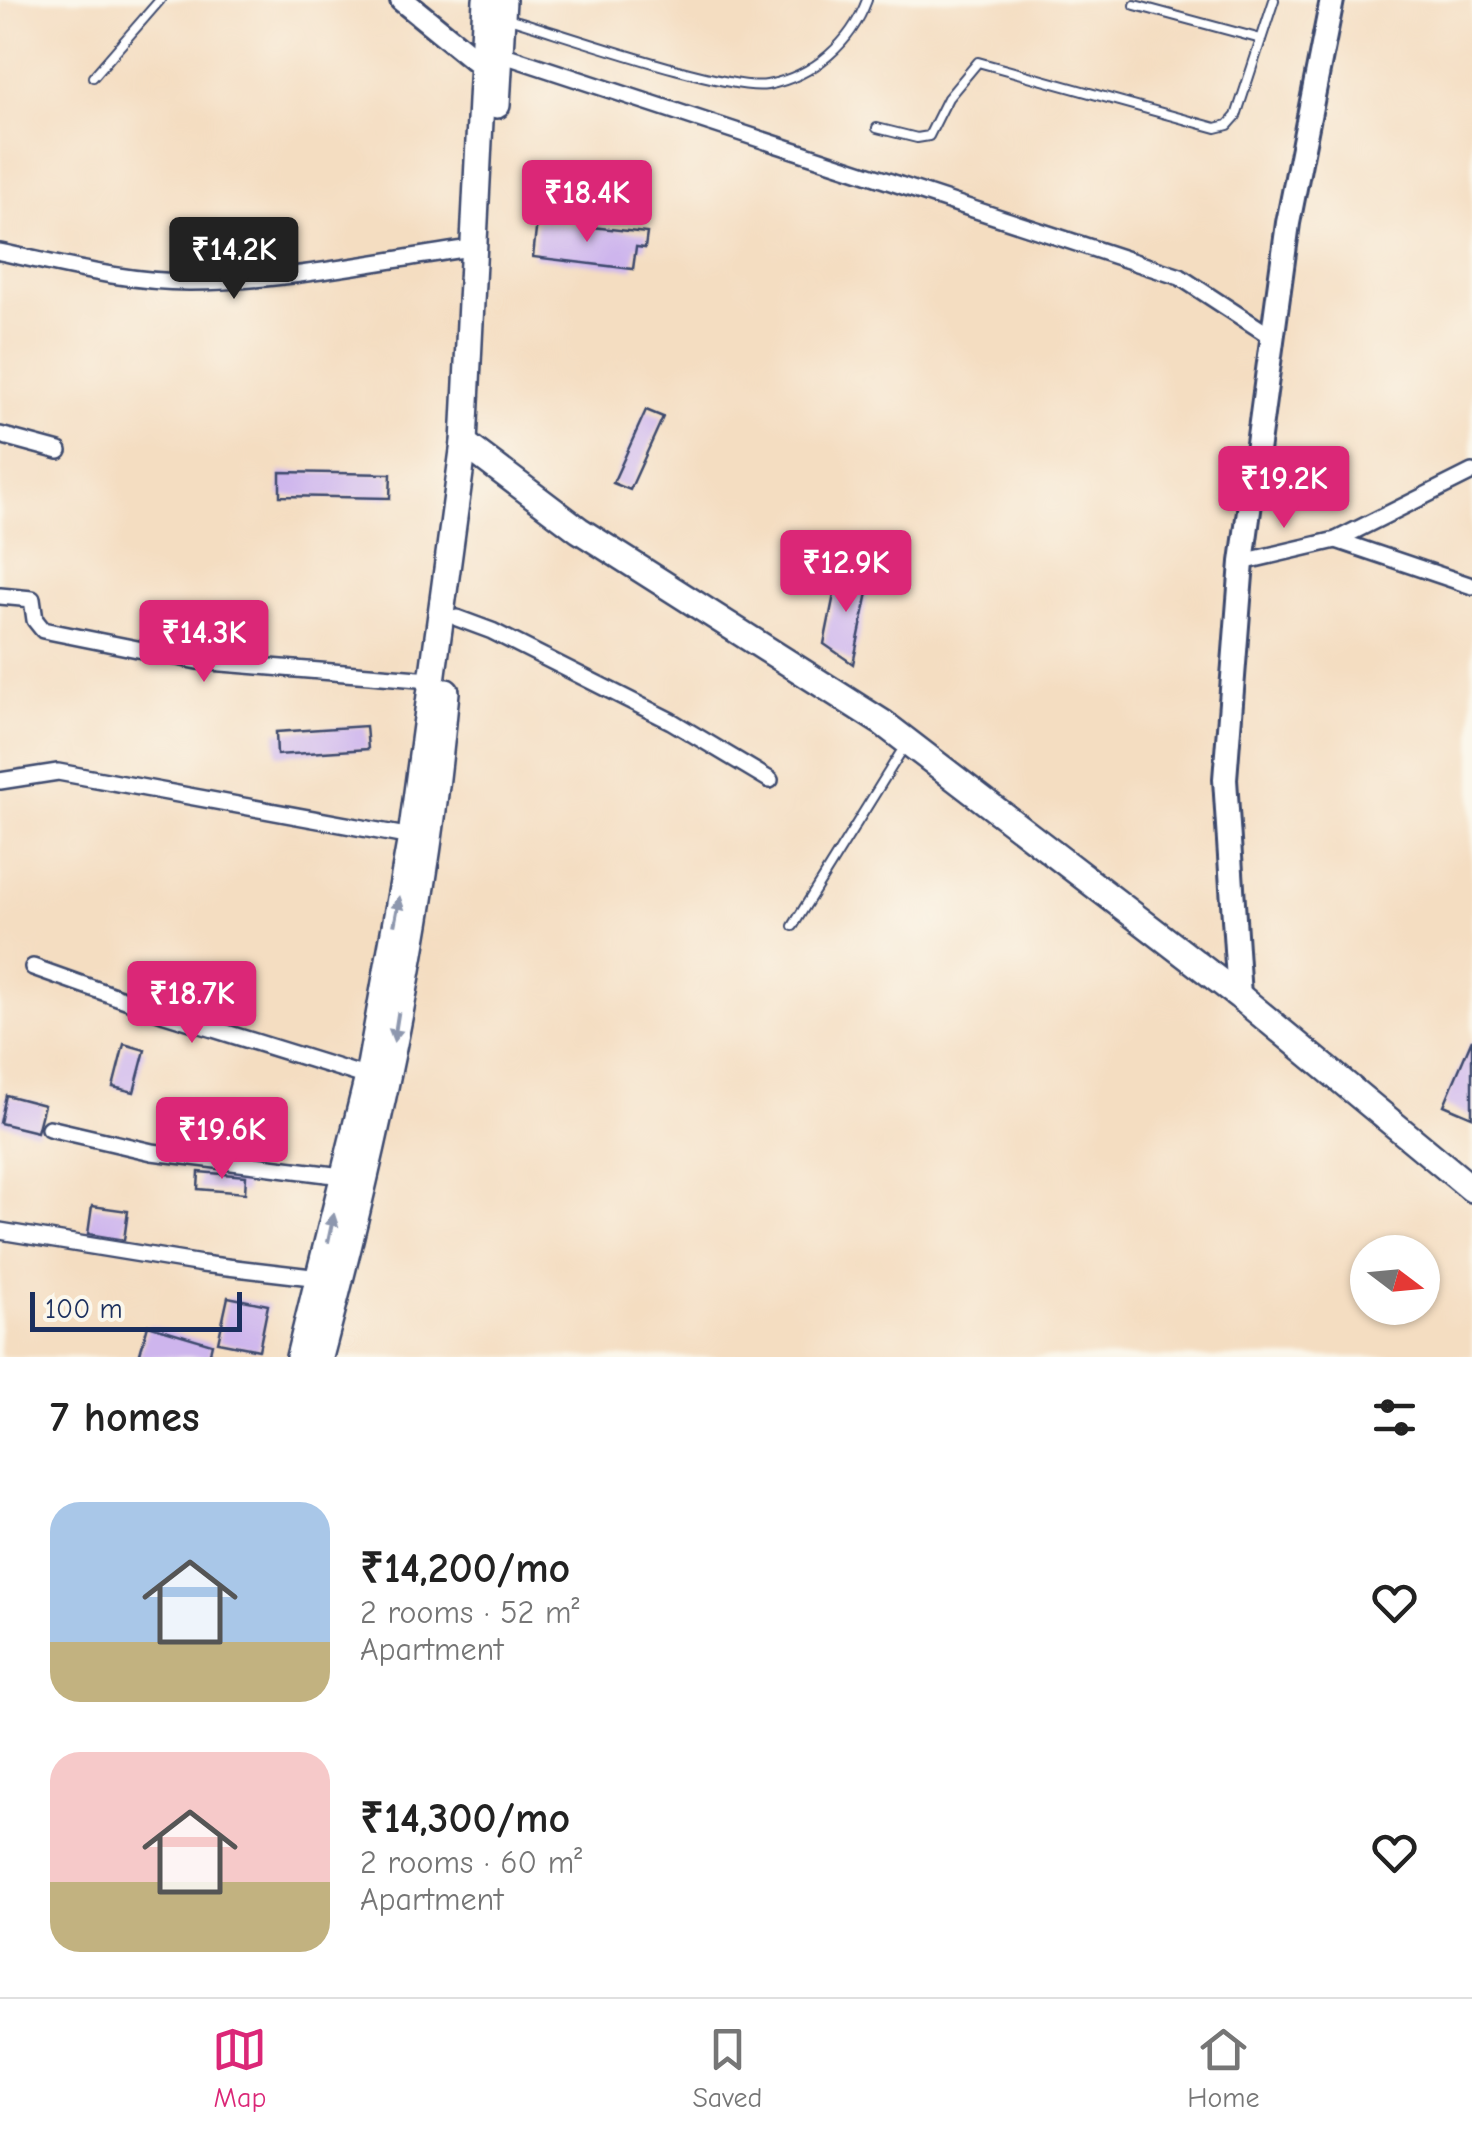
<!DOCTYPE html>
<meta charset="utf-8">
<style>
:root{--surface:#fff;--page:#f2f2f2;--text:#222;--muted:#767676;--line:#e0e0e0;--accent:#db2777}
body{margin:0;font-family:"Comic Neue",sans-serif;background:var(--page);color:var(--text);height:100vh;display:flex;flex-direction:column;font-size:38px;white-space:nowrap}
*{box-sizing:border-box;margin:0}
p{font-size:32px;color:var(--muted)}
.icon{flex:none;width:55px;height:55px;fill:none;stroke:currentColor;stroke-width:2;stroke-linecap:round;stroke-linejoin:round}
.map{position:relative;height:1357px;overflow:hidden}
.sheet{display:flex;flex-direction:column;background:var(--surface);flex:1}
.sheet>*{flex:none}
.needle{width:65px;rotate:106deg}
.tools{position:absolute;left:1350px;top:1235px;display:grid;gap:20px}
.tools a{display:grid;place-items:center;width:90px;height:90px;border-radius:50%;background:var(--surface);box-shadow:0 2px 8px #0004;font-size:50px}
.scale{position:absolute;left:30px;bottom:25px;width:212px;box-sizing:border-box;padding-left:10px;border:5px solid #1b2f5e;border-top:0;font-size:28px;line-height:35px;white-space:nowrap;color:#1b2f5e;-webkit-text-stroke:8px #fbf7ec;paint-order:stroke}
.price{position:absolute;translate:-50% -85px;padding:0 22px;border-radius:10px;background:var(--accent);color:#fff;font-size:32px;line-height:65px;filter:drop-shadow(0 2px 5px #0008)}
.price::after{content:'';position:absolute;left:50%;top:60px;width:30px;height:22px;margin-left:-15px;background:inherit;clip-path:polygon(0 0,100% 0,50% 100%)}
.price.active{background:#222;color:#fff}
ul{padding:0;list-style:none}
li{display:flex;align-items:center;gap:30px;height:250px;padding:0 50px}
li span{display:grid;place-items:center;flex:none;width:280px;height:200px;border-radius:30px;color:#555}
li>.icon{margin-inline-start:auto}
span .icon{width:120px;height:120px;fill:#fffc;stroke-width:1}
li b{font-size:42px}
h2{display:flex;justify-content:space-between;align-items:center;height:120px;padding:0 50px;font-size:42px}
.menu{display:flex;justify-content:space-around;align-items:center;height:140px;border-top:2px solid var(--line);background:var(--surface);font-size:28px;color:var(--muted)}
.menu a{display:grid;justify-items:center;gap:5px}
.menu .active{color:var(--accent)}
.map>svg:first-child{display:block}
</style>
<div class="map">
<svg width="1472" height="1357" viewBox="0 0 1472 1357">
<rect width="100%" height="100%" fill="#fbf7ec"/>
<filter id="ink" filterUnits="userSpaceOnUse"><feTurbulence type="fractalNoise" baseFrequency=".01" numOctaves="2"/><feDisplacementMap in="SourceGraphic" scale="20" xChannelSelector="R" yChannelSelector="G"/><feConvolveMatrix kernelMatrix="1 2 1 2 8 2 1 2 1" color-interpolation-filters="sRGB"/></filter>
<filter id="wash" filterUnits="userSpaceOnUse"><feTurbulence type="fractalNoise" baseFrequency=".0048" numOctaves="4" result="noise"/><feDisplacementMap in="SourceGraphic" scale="40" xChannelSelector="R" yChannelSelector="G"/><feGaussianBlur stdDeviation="2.25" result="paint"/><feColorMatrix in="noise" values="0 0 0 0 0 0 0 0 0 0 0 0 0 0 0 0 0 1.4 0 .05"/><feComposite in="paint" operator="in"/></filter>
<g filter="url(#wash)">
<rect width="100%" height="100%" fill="#f4ddc1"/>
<g id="blocks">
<g fill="#ceb5ed">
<path d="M537,221L647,233L645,248L636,247L633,269L533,257Z"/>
<path d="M646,410L663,417L630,490L613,483Z"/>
<path d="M280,472L391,474L390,498L280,496Z"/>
<path d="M840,565L869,588L853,664L824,644Z"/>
<path d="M366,726L368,749L277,755L276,732Z"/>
<path d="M1472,1039V1117L1444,1105Z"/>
<path d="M124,1044L145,1050L134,1092L113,1087Z"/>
<path d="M6,1095L44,1105L37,1132L0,1123Z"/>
<path d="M199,1172L246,1176L245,1193L198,1189Z"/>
<path d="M92,1206L128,1211L124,1240L88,1234Z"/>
<path d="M228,1297L268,1305L259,1350L218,1342Z"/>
<path d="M148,1325L212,1344L209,1357H139Z"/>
</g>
</g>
</g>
<g filter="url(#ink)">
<use href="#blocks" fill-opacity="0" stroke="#3c496d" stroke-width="2.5"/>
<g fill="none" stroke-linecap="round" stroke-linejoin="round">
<defs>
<g id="lane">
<path d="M1135,5L1261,39"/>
<path d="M508,18C557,32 727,92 767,85C814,76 851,43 867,0"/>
<path d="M93,77L160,0"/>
<path d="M877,128L917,138L929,136L948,98L978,62L1216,128L1228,125L1236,116L1274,0"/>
<path d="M793,926L904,747"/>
</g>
<g id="street">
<path d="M501,54L1180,277L1272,337"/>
<path d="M0,252C62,265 125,282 189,282C283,282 378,261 471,248"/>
<path d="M0,435L59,451"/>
<path d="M1336,540L1472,586"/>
<path d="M1242,562L1336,540L1472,472"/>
<path d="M0,596L32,599L35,620L43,630L197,661L431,680"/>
<path d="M457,618L492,631L671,721L770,780"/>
<path d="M0,781L58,772L417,838"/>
<path d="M33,967L165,1014L368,1077"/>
<path d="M49,1128L152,1152L342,1176"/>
<path d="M0,1231L202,1264L320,1278"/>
</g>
<g id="secondary">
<path d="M402,0L493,74"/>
<path d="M1239,996L1225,779L1242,562L1288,223L1332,0"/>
</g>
<g id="primary">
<path d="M497,105L503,0"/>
<path d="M464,443L579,530L883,723L1239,996L1472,1189"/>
<path d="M299,1357L368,1077L411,837L464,443L486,0"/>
<path d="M320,1357C378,1139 426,917 446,692"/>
</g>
</defs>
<use href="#lane" stroke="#3c496d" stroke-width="12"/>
<use href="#street" stroke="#3c496d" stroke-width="20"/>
<use href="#secondary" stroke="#3c496d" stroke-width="28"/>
<use href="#primary" stroke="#3c496d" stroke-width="30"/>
<use href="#lane" stroke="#fff" stroke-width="8"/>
<use href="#street" stroke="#fff" stroke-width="15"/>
<use href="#secondary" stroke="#fff" stroke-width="22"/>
<use href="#primary" stroke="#fff" stroke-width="25"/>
</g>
<defs><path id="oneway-solid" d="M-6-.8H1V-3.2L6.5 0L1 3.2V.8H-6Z" transform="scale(2.5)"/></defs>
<g fill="#8d97ae">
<use href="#oneway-solid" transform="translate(397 911) rotate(-79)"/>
<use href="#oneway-solid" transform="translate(396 1027) rotate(99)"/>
<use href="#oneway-solid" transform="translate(331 1228) rotate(-78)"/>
</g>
</g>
</svg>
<div class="tools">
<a><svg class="needle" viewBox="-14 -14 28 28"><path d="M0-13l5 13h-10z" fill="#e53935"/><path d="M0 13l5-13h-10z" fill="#767676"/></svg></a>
</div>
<div class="scale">100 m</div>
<b class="price" style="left:587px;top:245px">₹18.4K</b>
<b class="price active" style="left:234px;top:302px">₹14.2K</b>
<b class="price" style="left:1284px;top:531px">₹19.2K</b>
<b class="price" style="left:846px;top:615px">₹12.9K</b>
<b class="price" style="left:204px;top:685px">₹14.3K</b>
<b class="price" style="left:192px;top:1046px">₹18.7K</b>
<b class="price" style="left:222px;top:1182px">₹19.6K</b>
</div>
<section class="sheet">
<h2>7 homes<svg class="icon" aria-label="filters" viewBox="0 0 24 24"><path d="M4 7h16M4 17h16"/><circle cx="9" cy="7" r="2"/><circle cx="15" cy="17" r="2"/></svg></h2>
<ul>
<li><span style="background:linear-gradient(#a9c7e8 70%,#c2b280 0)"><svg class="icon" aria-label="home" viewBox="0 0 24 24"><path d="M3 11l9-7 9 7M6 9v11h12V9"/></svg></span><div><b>₹14,200/mo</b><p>2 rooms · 52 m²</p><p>Apartment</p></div><svg class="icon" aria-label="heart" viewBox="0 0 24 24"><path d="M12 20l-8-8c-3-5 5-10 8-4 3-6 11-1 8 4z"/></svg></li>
<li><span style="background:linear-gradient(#f6c9c9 65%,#c2b280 0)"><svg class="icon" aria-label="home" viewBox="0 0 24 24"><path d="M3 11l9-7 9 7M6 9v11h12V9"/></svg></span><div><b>₹14,300/mo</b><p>2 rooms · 60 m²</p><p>Apartment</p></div><svg class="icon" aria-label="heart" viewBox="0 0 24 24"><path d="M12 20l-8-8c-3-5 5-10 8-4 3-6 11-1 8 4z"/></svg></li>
</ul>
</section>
<nav class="menu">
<a class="active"><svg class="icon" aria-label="map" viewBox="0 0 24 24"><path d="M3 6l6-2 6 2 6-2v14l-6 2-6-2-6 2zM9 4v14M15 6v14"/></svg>Map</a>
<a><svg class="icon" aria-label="saved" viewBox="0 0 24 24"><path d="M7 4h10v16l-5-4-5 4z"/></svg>Saved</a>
<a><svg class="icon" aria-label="home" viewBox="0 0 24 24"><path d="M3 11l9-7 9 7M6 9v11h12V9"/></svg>Home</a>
</nav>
